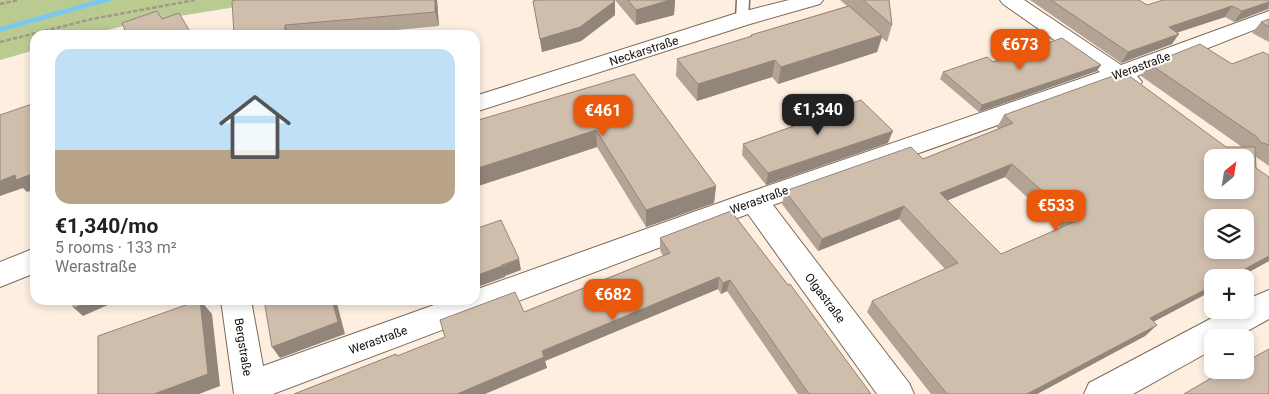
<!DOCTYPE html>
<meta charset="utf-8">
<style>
:root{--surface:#fff;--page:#f2f2f2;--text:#202124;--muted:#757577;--accent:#ea580c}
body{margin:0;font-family:Roboto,sans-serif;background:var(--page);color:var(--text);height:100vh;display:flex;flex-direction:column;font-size:19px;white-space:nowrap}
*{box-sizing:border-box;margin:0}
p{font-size:16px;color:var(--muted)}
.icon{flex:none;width:28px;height:28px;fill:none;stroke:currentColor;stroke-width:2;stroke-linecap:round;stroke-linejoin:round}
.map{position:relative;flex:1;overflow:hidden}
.side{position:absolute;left:30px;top:30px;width:450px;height:275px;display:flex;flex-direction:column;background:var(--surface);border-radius:15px;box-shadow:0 2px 8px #0003}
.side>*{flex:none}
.needle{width:32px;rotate:30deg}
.buttons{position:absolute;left:1204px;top:149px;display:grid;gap:10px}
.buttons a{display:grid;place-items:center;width:50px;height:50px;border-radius:10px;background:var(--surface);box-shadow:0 2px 8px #0003;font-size:25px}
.price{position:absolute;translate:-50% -42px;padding:0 11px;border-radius:10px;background:var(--accent);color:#fff;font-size:16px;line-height:32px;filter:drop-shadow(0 1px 2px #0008)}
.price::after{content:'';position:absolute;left:50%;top:30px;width:15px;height:11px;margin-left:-8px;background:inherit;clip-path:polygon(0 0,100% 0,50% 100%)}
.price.current{background:#222;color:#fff}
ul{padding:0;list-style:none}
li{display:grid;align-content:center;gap:10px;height:265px;padding:0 25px}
li span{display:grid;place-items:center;height:155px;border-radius:15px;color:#555}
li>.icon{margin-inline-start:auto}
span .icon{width:90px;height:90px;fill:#fffc;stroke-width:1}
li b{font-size:21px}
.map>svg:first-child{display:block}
</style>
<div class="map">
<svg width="1269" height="394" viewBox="0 0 1269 394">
<rect width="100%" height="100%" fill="#fdeee0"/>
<path fill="#bacb92" d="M0,0H280L130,24L89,35H35V50L0,60Z"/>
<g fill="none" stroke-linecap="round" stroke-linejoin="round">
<path fill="#79c9ee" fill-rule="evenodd" d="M96,0H114L0,32V27Z"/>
<defs>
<path id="service" d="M737,0H749L748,19L746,22L742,23L736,19Z"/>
<g id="minor">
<path d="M1000,0H1024L1121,65L1269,11V24L1137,76L1142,82L1138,87L1130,90L1116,83L773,205L909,383L914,394H877L748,214L273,394H234L221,300H251L263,366L448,300H475V290L744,194L1100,72L1003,4Z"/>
<path d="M1269,290V319L1235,338H1212V350L1133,394H1084L1089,383L1227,310H1245V300Z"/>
</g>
<g id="secondary">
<path d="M789,0H823L820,4L750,24L475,112V96L734,14Z"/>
<path d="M35,248V273L0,287V262Z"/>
</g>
</defs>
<use href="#service" stroke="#7b6b5b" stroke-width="3"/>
<use href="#minor" stroke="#7b6b5b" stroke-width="2"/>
<use href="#secondary" stroke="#7b6b5b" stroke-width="2"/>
<g stroke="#a4988d" stroke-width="2.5" stroke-dasharray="4.5 2" stroke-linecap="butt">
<path d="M0,4L18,0"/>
<path d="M0,42L92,19L195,0"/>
</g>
<use href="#service" fill="#fff" fill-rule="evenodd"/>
<use href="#minor" fill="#fff" fill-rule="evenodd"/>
<use href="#secondary" fill="#fff" fill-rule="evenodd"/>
</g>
<g fill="#b3a395" fill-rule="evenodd">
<path d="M235,0H437L439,26L343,35H234Z"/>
<path d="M615,0H675L674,15L636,25Z"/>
<path d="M840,0H889L892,25L887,42L882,38L877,52L778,84L772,77L697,101L676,76L677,59L750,37L751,35L847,6Z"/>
<path d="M1030,0H1139L1147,5L1269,0V10L1268,9L1234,22L1225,17L1177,32L1172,44L1121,63Z"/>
<path d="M533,1H615V15L581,41L542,52Z"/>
<path d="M1269,19V42L1252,33L1261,22Z"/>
<path d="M1269,55V166L1256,157V168L1269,261L1238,278H1212L1153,321L1157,325L1145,336L1037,394H931L867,312L872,301L945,269L899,219L818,251L782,204L785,191L923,159L998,129L997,127L1004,115L1226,147H1242L1141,76L1150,64H1232ZM1005,177L1061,228L1001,254L947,200Z"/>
<path d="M993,62L1097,71L979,112L940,79L943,72Z"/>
<path d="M634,74L716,186L714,203L646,227L597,147L475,187Z"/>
<path d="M792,124L888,143L766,185L742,155L743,144L791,127Z"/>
<path d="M731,211L871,394H798L727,291L721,294L718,289L545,361L547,368L294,394L396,354L398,356L524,312L663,256L660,250V238Z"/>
</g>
<g fill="#928579">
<path d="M435,0H437L439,26L435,12Z"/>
<path d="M670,0H675L674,15L636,25V10Z"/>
<path d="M615,1V15L581,41L542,52L540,39Z"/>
<path d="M1269,2L1268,9L1234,22L1242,11Z"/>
<path d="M1232,6L1225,17L1161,38L1169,27Z"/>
<path d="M285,25L290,35H285Z"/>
<path d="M1179,34L1172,44L1121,63L1128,52Z"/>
<path d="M882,35L877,52L778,84L781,67Z"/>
<path d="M775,60L772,77L697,101L698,84Z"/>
<path d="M1101,65L1097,71L979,112L982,105Z"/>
<path d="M596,130L597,147L475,187V169Z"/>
<path d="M893,131L888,143L766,185L768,173Z"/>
<path d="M1012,164L1005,177L934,206L940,193Z"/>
<path d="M35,173V189L27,192L23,188L0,196V181L15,175Z"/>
<path d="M716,186L714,203L646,227V210Z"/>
<path d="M904,206L899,219L818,251L822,239Z"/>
<path d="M1269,256V261L1238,278H1228Z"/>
<path d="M519,259L521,270L505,276V277L475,288V276Z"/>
<path d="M719,277L718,289L545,361L547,368L485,394H457L542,351Z"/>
<path d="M730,280L727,291L721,294L723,283Z"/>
<path d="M1212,286V291L1138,330L1150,318Z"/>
<path d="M92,300H119L83,316L74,308Z"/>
<path d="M200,300L212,314L220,386L199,394H154Z"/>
<path d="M332,300H336L345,334L280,358L272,347Z"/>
<path d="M434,300H443L435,303Z"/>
<path d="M1157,325L1145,336L1037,394H1027Z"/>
</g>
<g fill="#d0bead" stroke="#928579" fill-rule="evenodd">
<path d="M235,0H435V12L285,25V35H234L232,1Z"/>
<path d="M538,0H614L615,1L580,27L540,39L533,1Z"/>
<path d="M628,0H670L636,10Z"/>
<path d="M863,0H889L892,25Z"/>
<path d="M1051,0H1139L1147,5L1163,0H1269V2L1242,11L1232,6L1169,27L1179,34L1128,52Z"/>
<path d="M849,6L882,35L781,67L775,60L698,84L677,59L752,36L751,35Z"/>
<path d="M157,11L162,19L179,13L192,35H111L125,30L122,23Z"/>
<path d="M1269,19V27L1261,22Z"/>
<path d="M1062,38L1101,65L982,105L943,72L987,57L993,62Z"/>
<path d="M1200,44L1232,64L1263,52L1269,55V145L1260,142L1257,137L1150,64Z"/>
<path d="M1124,72L1226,147H1255L1256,168L1269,177V256L1228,278H1212V286L1150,318L1157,325L1027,394H947L872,301L958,263L904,206L822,239L785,191L911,147L923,159L1013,123L1004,115ZM1212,158H1245V190H1212ZM1012,164L1076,221L1001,254L940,193ZM1212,218H1245V250H1212Z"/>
<path d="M634,74L716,186L646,210L596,130L475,169V121Z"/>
<path d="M861,100L893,131L768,173L743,144L794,126L792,124Z"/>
<path d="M35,103V173L16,180L15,175L0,181V115Z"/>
<path d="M731,211L788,285L790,284L871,394H809L730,280L723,283L719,277L542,351L544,357L457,394H294L396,354L397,356L445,337L440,320L515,292L524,312L670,253L660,238Z"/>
<path d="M501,220L519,259L502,265V266L475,276V229Z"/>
<path d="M71,300H92L74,308Z"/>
<path d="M200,300L208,374L154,394H98V336Z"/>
<path d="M264,300H332L338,322L272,347Z"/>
<path d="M1269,349V394H1184L1218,374L1219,375L1229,370H1245V362Z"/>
</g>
<g text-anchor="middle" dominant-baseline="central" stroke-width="4" stroke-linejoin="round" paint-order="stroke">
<g font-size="12" fill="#140e08" stroke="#fff">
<text transform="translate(644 51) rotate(-18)">Neckarstraße</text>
<text transform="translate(1141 66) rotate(-20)">Werastraße</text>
<text transform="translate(759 200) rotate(-20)">Werastraße</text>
<text transform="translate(825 298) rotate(53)">Olgastraße</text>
<text transform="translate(378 340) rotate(-20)">Werastraße</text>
<text transform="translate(243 347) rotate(81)">Bergstraße</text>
</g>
</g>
</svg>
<div class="buttons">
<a><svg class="needle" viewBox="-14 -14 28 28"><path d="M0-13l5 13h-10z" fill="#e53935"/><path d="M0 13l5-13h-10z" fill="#757577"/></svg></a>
<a><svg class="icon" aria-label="layers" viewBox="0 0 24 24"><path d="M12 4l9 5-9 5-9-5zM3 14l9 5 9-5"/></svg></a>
<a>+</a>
<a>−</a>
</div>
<b class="price" style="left:1020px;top:71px">€673</b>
<b class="price current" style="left:818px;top:136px">€1,340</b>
<b class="price" style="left:603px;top:137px">€461</b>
<b class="price" style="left:1056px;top:232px">€533</b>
<b class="price" style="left:613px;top:321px">€682</b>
<section class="side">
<ul>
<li><span style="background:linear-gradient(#bfe0f5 65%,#b9a48a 0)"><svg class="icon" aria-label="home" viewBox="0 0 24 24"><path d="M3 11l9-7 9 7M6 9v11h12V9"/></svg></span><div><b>€1,340/mo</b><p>5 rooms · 133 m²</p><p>Werastraße</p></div></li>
</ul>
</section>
</div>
